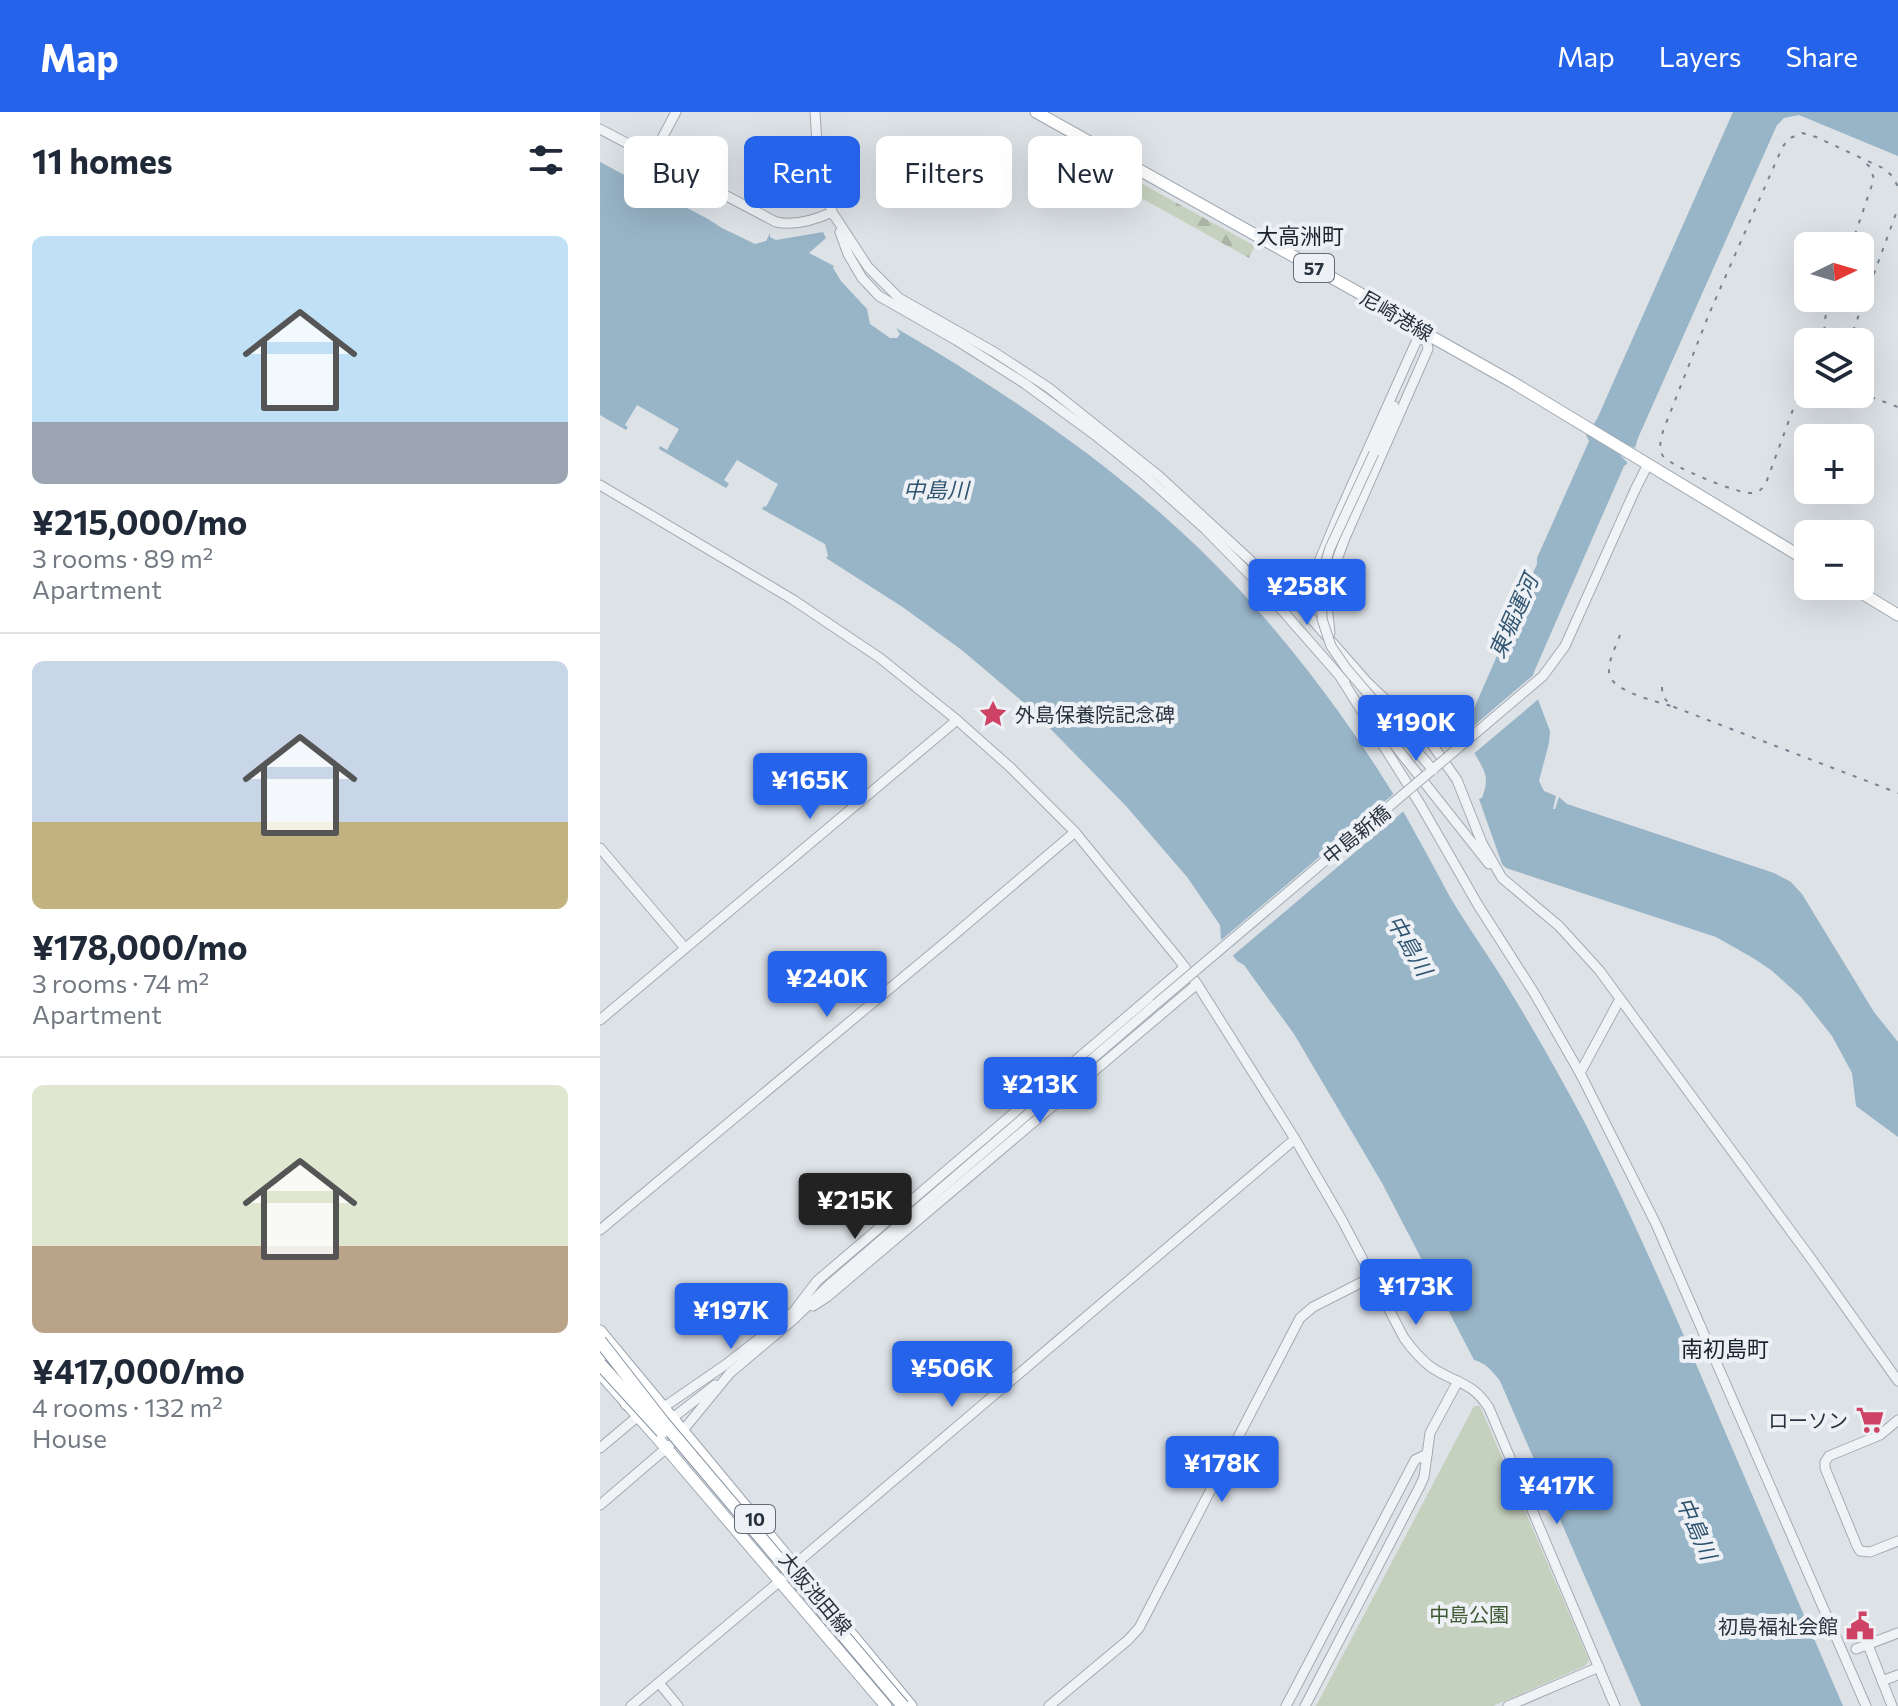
<!DOCTYPE html>
<meta charset="utf-8">
<style>
:root{--surface:#fff;--page:#f6f6f7;--text:#1f2937;--muted:#747a83;--line:#e0e1e3;--accent:#2563eb}
body{margin:0;font-family:Commissioner,"Noto Sans JP",sans-serif;background:var(--page);color:var(--text);height:100vh;display:flex;flex-direction:column;font-size:30px;white-space:nowrap}
*{box-sizing:border-box;margin:0}
p{font-size:26px;color:var(--muted)}
.icon{flex:none;width:44px;height:44px;fill:none;stroke:currentColor;stroke-width:2;stroke-linecap:round;stroke-linejoin:round}
.map{position:relative;flex:1;overflow:hidden}
.side{display:flex;flex-direction:column;background:var(--surface);width:600px}
.side>*{flex:none}
.banner{position:absolute;left:24px;top:24px;width:760px;height:72px;display:flex;gap:16px}
.needle{width:52px;rotate:85deg}
.controls{position:absolute;left:1194px;top:120px;display:grid;gap:16px}
.controls a{display:grid;place-items:center;width:80px;height:80px;border-radius:12px;background:var(--surface);box-shadow:0 8px 32px #0002;font-size:40px}
.price{position:absolute;translate:-50% -68px;padding:0 18px;border-radius:8px;background:var(--accent);color:#fff;font-size:26px;line-height:52px;filter:drop-shadow(0 2px 4px #0008)}
.price::after{content:'';position:absolute;left:50%;top:48px;width:24px;height:18px;margin-left:-12px;background:inherit;clip-path:polygon(0 0,100% 0,50% 100%)}
.price.active{background:#222;color:#fff}
ul{padding:0;list-style:none}
li{display:grid;align-content:center;gap:16px;height:424px;padding:0 32px}
li+li{border-top:2px solid var(--line)}
li span{display:grid;place-items:center;height:248px;border-radius:12px;color:#555}
li>.icon{margin-inline-start:auto}
span .icon{width:144px;height:144px;fill:#fffc;stroke-width:1}
li b{font-size:34px}
h2{display:flex;justify-content:space-between;align-items:center;height:96px;padding:0 32px;font-size:34px}
.tag{padding:0 28px;border-radius:12px;background:var(--surface);box-shadow:0 8px 32px #0002;font-size:28px;line-height:72px}
.tag.active{background:var(--accent);color:#fff}
header{display:flex;align-items:center;gap:48px;box-sizing:border-box;height:112px;padding:0 40px;background:var(--accent);color:#fff}
header strong{font-size:38px}
nav{display:flex;gap:44px;margin-inline-start:auto;font-size:28px}
main{display:flex;flex:1;min-height:0}
.map>svg:first-child{display:block}
</style>
<header>
<strong>Map</strong>
<nav><a>Map</a><a>Layers</a><a>Share</a></nav>
</header>
<main>
<section class="side">
<h2>11 homes<svg class="icon" aria-label="filters" viewBox="0 0 24 24"><path d="M4 7h16M4 17h16"/><circle cx="9" cy="7" r="2"/><circle cx="15" cy="17" r="2"/></svg></h2>
<ul>
<li><span style="background:linear-gradient(#bfe0f5 75%,#9aa5b1 0)"><svg class="icon" aria-label="home" viewBox="0 0 24 24"><path d="M3 11l9-7 9 7M6 9v11h12V9"/></svg></span><div><b>¥215,000/mo</b><p>3 rooms · 89 m²</p><p>Apartment</p></div></li>
<li><span style="background:linear-gradient(#c9d6e8 65%,#c2b280 0)"><svg class="icon" aria-label="home" viewBox="0 0 24 24"><path d="M3 11l9-7 9 7M6 9v11h12V9"/></svg></span><div><b>¥178,000/mo</b><p>3 rooms · 74 m²</p><p>Apartment</p></div></li>
<li><span style="background:linear-gradient(#dfe7d0 65%,#b9a48a 0)"><svg class="icon" aria-label="home" viewBox="0 0 24 24"><path d="M3 11l9-7 9 7M6 9v11h12V9"/></svg></span><div><b>¥417,000/mo</b><p>4 rooms · 132 m²</p><p>House</p></div></li>
</ul>
</section>
<div class="map">
<svg width="1298" height="1594" viewBox="0 0 1298 1594">
<defs>
<pattern id="forest-firs" width="22" height="20" patternUnits="userSpaceOnUse" patternTransform="scale(2)"><rect width="22" height="20" fill="#c5d1bf"/><path d="M5 1l3.5 6h-7zM16 11l3.5 6h-7z" fill="#a9b4a5"/></pattern>
</defs>
<rect width="100%" height="100%" fill="#dde2e7"/>
<path fill="url(#forest-firs)" d="M486,41L655,134L649,146L480,52Z"/>
<path fill="#c5d1bf" d="M874,1294H880L989,1548L985,1554L893,1594H716Z"/>
<g fill="#98b4c7">
<path d="M1133,0H1298V44L1199,3L1184,6L1177,13L1038,326L1035,336L1026,332L1020,343L1027,350V352L1024,354L934,560L931,569L950,619L949,631L939,669L944,679L956,684L953,697H955L959,685L967,692L1174,761L1191,770L1202,782L1274,900L1298,930V1025L1256,994L1252,961L1232,924L1201,885L1171,858L1153,846L1116,825L906,756L902,752L879,687L882,686C890,665 885,660 875,642C871,635 868,626 865,617L937,452V446L989,329L986,323L997,307Z"/>
<path d="M0,50L108,107L122,116L155,132L166,129L170,121V125L176,128L223,120L226,126L209,141L234,154L233,156L241,169L267,197L270,212L290,226H297L300,222L296,216C419,288 539,370 637,475C695,538 747,607 792,680C812,714 831,750 850,785C869,817 891,847 910,879C937,923 962,968 986,1013C1033,1105 1074,1200 1114,1294C1157,1394 1200,1494 1243,1594H1041L900,1269C892,1259 886,1251 874,1248L782,1071L694,922L644,853L637,849L621,827L620,813L587,765L526,694L430,596L363,539L304,496L226,446L228,444L225,432L162,397L164,394L166,395L178,372L137,348L124,368L129,372L126,376L59,337L60,334L67,338L79,317L37,293L25,313L28,315L26,318L0,303Z"/>
</g>
<g fill="#dde2e7">
<path d="M938,559L935,572L941,585L871,644L863,623Z"/>
<path d="M796,680L806,697L630,846L619,830Z"/>
</g>
<g fill="none" stroke-linecap="round" stroke-linejoin="round">
<defs>
<g id="minor">
<path d="M215,0C216,35 222,69 233,103"/>
<path d="M0,17L176,110C195,114 215,108 232,100"/>
<path d="M52,45L76,0"/>
<path d="M232,100L268,155L299,186L394,240L449,276L559,364L702,496L767,570L831,631L857,668L882,731L902,766L959,814L999,858L1212,1148L1298,1269"/>
<path d="M240,120L248,142L262,166L279,184L356,228L424,271L495,323L542,361L605,417L660,473L745,570"/>
<path d="M774,341L794,294"/>
<path d="M0,373L192,487L280,546L357,608L410,655L475,720L577,845L597,872L695,1027L742,1108L804,1226C812,1237 820,1247 831,1255C854,1271 872,1269 889,1296L1015,1594"/>
<path d="M1035,378L1048,352"/>
<path d="M702,496L703,488L738,404L816,230L825,221"/>
<path d="M730,521L727,493L731,464L745,426L828,237L825,221"/>
<path d="M741,566L820,692L878,793L933,879L980,961L1056,1112L1266,1594"/>
<path d="M766,597L889,752"/>
<path d="M0,736L85,836"/>
<path d="M0,908L357,608"/>
<path d="M980,961L1020,887"/>
<path d="M0,1118L348,828L475,720"/>
<path d="M213,1194L227,1185L597,872"/>
<path d="M194,1199L217,1169L585,855"/>
<path d="M57,1298L64,1295L125,1253L197,1197"/>
<path d="M70,1308L115,1273"/>
<path d="M1298,1308L1280,1323L1229,1344L1225,1350V1356L1257,1434L1260,1439L1270,1440L1298,1429"/>
<path d="M80,1322L130,1261L194,1207L229,1173L556,892"/>
<path d="M0,1336L37,1305L43,1303"/>
<path d="M0,1393L70,1333"/>
<path d="M1268,1533L1292,1594"/>
<path d="M1256,1537L1298,1521"/>
<path d="M1282,1569L1298,1563"/>
<path d="M59,1571L78,1594"/>
<path d="M31,1594L180,1469L193,1454L695,1027"/>
<path d="M449,1594L528,1528L539,1516L700,1206L713,1195L772,1165"/>
<path d="M686,1594L815,1348L827,1342"/>
<path d="M705,1594L820,1374L824,1365L830,1321L858,1269"/>
<path d="M908,1594L999,1555"/>
</g>
<g id="major">
<path d="M436,0L802,205L825,221L912,270L1208,449"/>
<path d="M1250,474L1298,503"/>
<path d="M0,1219L311,1594"/>
<path d="M0,1261L67,1337L286,1594"/>
</g>
<path id="highway" d="M0,1242L12,1258L27,1292"/>
</defs>
<use href="#minor" stroke="#a3aab1" stroke-width="11"/>
<use href="#major" stroke="#9da8b3" stroke-width="13"/>
<use href="#highway" stroke="#85919e" stroke-width="14"/>
<use href="#minor" stroke="#f0f3f6" stroke-width="9"/>
<use href="#major" stroke="#fff" stroke-width="11"/>
<use href="#highway" stroke="#fff" stroke-width="12"/>
<g stroke="#778391" stroke-width="2" stroke-dasharray="4 8" stroke-linecap="butt">
<path d="M1251,134L1274,67L1270,55L1261,47"/>
<path d="M1229,230C1220,214 1226,202 1232,186"/>
<path d="M1249,230L1298,96"/>
<path d="M1208,266L1203,270L1166,371C1162,377 1159,381 1151,381C1138,382 1070,354 1063,344C1058,336 1061,327 1063,319L1109,202L1182,36L1188,27L1202,21L1216,25L1285,57L1293,65L1298,75"/>
<path d="M1260,281L1298,295"/>
<path d="M1020,523C1016,534 1008,549 1009,561C1011,579 1055,589 1071,594"/>
<path d="M1062,575C1062,586 1066,589 1074,595L1298,681"/>
</g>
<defs>
<g id="minor-bridge">
<path d="M774,341L730,436L721,465L722,507L731,534L746,556L833,658"/>
<path d="M556,892L943,564L965,534L1035,378"/>
</g>
<g id="highway-bridge">
<path d="M0,1229L63,1310L303,1594"/>
<path d="M0,1252L62,1320"/>
</g>
</defs>
<use href="#minor-bridge" stroke="#a3aab1" stroke-width="11" stroke-linecap="butt"/>
<use href="#highway-bridge" stroke="#85919e" stroke-width="14" stroke-linecap="butt"/>
<use href="#minor-bridge" stroke="#f0f3f6" stroke-width="9"/>
<use href="#highway-bridge" stroke="#fff" stroke-width="12"/>
</g>
<defs>
<symbol id="sight-bare" viewBox="-9 -9 18 18"><path d="M0-6L1.8-2.2L6-1.7L2.9 1.2L3.7 5.4L0 3.3L-3.7 5.4L-2.9 1.2L-6-1.7L-1.8-2.2Z" fill="#cd4265" stroke="#edf1f5" stroke-width="2.5" paint-order="stroke"/></symbol>
<symbol id="supermarket-bare" viewBox="-9 -9 18 18"><path d="M-6-5.5h2.5l.6 2H6L4.5 2H-2.5L-4.4-4H-6ZM-1.5 3.2a1.3 1.3 0 1 0 .1 0ZM3 3.2a1.3 1.3 0 1 0 .1 0Z" fill="#cd4265" stroke="#edf1f5" stroke-width="2.5" paint-order="stroke"/></symbol>
<symbol id="civic-bare" viewBox="-9 -9 18 18"><path d="M-.6-6.5H3V-4.5H.6V-3L4-1V1h2V6H-6V1h2V-1L-.6-3ZM-1.2 2.5V6h2.4V2.5Z" fill="#cd4265" stroke="#edf1f5" stroke-width="2.5" paint-order="stroke"/></symbol>
</defs>
<g fill-rule="evenodd">
<use href="#sight-bare" x="373" y="582" width="40" height="40"/>
<use href="#supermarket-bare" x="1250" y="1288" width="40" height="40"/>
<use href="#civic-bare" x="1240" y="1494" width="40" height="40"/>
</g>
<g text-anchor="middle" dominant-baseline="central" stroke-width="8" stroke-linejoin="round" paint-order="stroke">
<g fill="#edf1f5" stroke="#626b75" stroke-width="2">
<rect x="694" y="142" width="40" height="28" rx="6"/>
<rect x="135" y="1393" width="40" height="28" rx="6"/>
</g>
<g font-size="18" font-weight="bold" fill="#27323e">
<text x="714" y="156">57</text>
<text x="155" y="1407">10</text>
</g>
<g font-size="20" fill="#27323e" stroke="#edf1f5">
<text transform="translate(797 203) rotate(30)">尼崎港線</text>
<text transform="translate(756 722) rotate(-39)">中島新橋</text>
<text transform="translate(216 1481) rotate(50)">大阪池田線</text>
</g>
<g font-size="20" fill="#27323e" stroke="#edf1f5" text-anchor="end">
<text x="415" y="602" text-anchor="start">外島保養院記念碑</text>
<text x="1248" y="1308">ローソン</text>
<text x="1238" y="1514">初島福祉会館</text>
</g>
<g font-size="20" fill="#3f5934" stroke="#edf1f5">
<text x="869" y="1502">中島公園</text>
</g>
<g font-size="22" fill="#19232e" stroke="#edf1f5">
<text x="700" y="123">大高洲町</text>
<text x="1125" y="1236">南初島町</text>
</g>
<g font-size="22" font-style="italic" fill="#315571" stroke="#edf1f5">
<text x="336" y="377">中島川</text>
<text transform="translate(913 504) rotate(-66)">東堀運河</text>
<text transform="translate(810 833) rotate(60)">中島川</text>
<text transform="translate(1097 1416) rotate(66)">中島川</text>
</g>
</g>
</svg>
<div class="controls">
<a><svg class="needle" viewBox="-14 -14 28 28"><path d="M0-13l5 13h-10z" fill="#e53935"/><path d="M0 13l5-13h-10z" fill="#747a83"/></svg></a>
<a><svg class="icon" aria-label="layers" viewBox="0 0 24 24"><path d="M12 4l9 5-9 5-9-5zM3 14l9 5 9-5"/></svg></a>
<a>+</a>
<a>−</a>
</div>
<b class="price" style="left:707px;top:515px">¥258K</b>
<b class="price" style="left:816px;top:651px">¥190K</b>
<b class="price" style="left:210px;top:709px">¥165K</b>
<b class="price" style="left:227px;top:907px">¥240K</b>
<b class="price" style="left:440px;top:1013px">¥213K</b>
<b class="price active" style="left:255px;top:1129px">¥215K</b>
<b class="price" style="left:816px;top:1215px">¥173K</b>
<b class="price" style="left:131px;top:1239px">¥197K</b>
<b class="price" style="left:352px;top:1297px">¥506K</b>
<b class="price" style="left:622px;top:1392px">¥178K</b>
<b class="price" style="left:957px;top:1414px">¥417K</b>
<div class="banner">
<a class="tag">Buy</a>
<a class="tag active">Rent</a>
<a class="tag">Filters</a>
<a class="tag">New</a>
</div>
</div>
</main>
